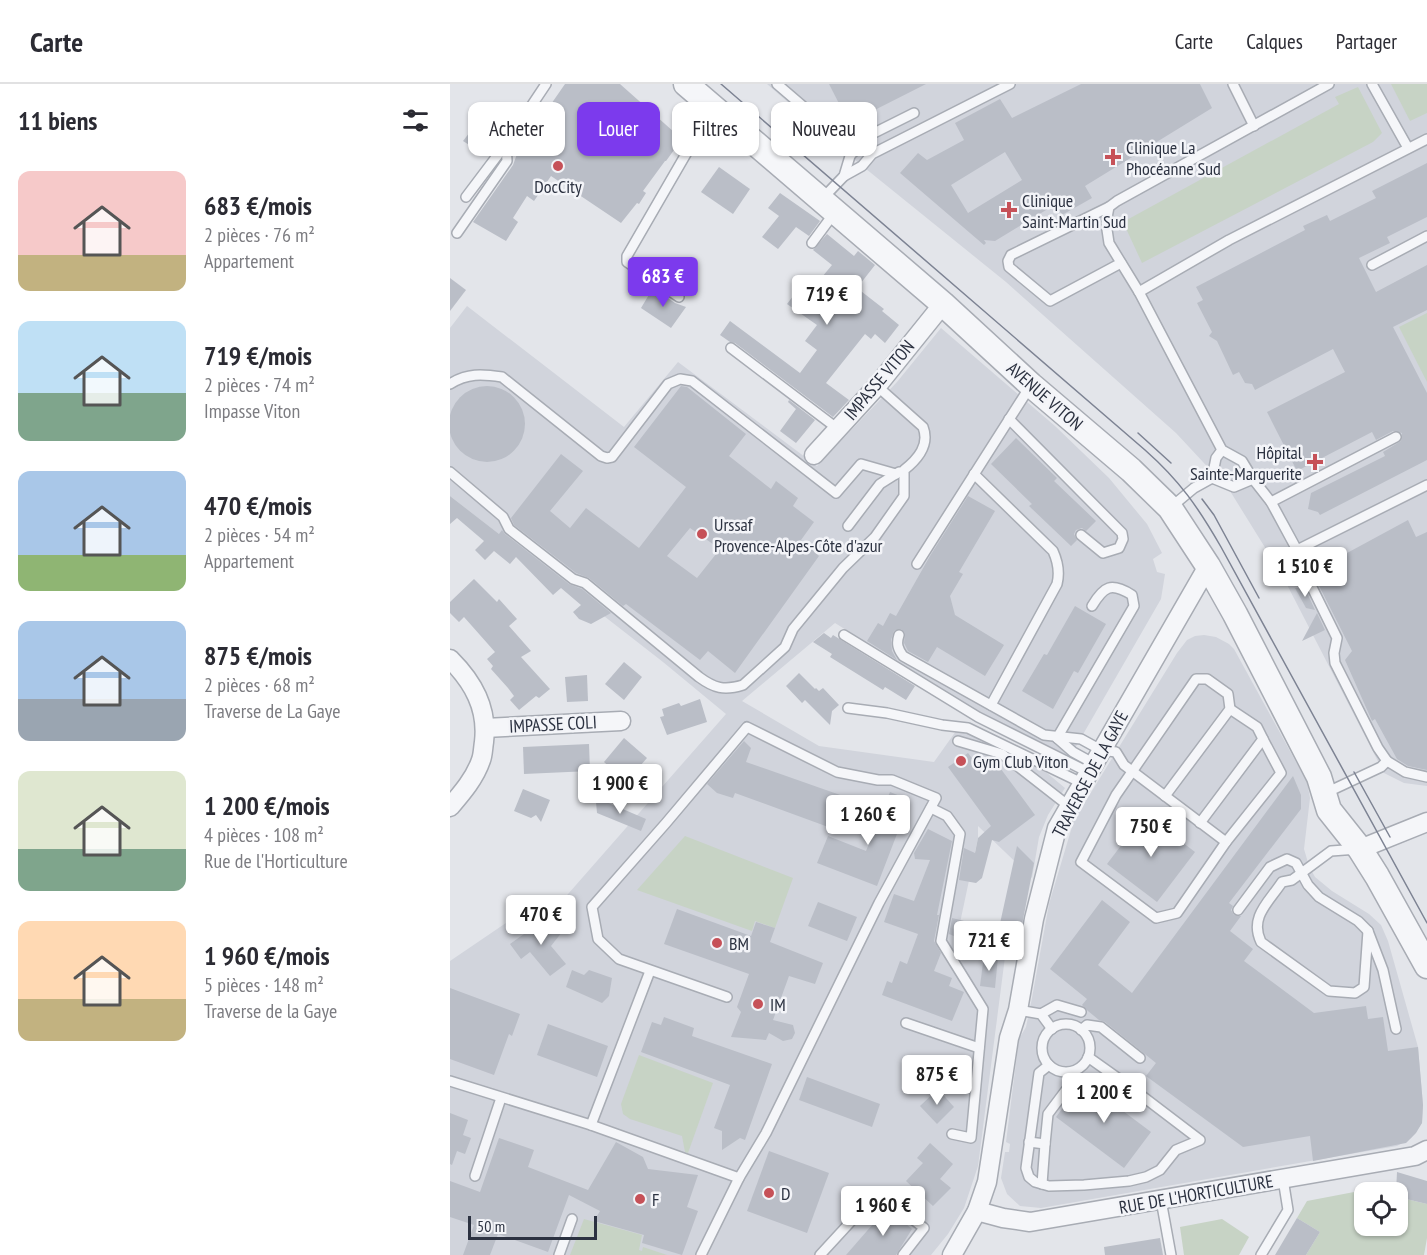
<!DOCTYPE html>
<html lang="fr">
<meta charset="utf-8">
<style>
:root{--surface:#fff;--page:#f2f2f3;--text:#2b2b33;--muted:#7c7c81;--line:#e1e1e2;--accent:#7c3aed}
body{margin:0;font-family:"PT Sans Narrow",sans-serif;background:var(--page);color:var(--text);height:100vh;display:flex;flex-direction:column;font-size:22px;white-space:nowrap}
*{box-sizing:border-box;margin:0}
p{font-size:20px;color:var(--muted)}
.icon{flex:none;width:33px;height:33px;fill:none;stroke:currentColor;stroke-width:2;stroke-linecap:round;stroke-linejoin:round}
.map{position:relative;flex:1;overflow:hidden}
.sheet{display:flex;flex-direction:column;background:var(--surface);width:450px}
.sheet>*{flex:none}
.guide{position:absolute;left:18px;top:18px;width:570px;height:54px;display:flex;gap:12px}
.buttons{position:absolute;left:904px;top:1098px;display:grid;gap:12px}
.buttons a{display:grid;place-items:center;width:54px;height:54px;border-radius:12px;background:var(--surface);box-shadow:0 2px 4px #0004;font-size:30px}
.scale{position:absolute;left:18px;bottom:15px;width:129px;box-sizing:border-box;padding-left:6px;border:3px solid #2c3241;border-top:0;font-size:16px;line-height:21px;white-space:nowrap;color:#2c3241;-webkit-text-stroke:4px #f3f4f8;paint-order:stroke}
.price{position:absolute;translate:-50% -51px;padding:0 14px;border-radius:6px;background:#fff;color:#222;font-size:20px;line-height:39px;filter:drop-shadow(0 2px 3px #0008)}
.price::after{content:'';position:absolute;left:50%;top:36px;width:18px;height:14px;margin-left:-9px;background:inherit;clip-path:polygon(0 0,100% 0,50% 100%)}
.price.on{background:var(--accent);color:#fff}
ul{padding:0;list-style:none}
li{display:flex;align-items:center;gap:18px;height:150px;padding:0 18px}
li span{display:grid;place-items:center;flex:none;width:168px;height:120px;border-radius:12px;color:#555}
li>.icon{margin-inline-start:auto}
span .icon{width:72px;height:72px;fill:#fffc;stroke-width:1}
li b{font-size:26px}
h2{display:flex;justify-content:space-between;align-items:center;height:72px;padding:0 18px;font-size:26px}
.chip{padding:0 21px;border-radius:12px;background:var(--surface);box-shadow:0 2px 4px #0004;font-size:21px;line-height:54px}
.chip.on{background:var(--accent);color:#fff}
header{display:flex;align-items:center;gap:36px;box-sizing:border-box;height:84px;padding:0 30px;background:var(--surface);border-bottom:2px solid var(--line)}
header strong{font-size:28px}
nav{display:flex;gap:33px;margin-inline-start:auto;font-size:21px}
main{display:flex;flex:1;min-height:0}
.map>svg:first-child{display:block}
</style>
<header>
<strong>Carte</strong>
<nav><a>Carte</a><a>Calques</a><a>Partager</a></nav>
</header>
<main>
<section class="sheet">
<h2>11 biens<svg class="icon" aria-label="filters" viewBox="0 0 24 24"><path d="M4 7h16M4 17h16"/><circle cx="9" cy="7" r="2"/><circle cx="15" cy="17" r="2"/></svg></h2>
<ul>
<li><span style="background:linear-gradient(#f6c9c9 70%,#c2b280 0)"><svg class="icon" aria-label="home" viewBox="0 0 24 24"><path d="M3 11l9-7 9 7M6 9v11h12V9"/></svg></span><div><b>683 €/mois</b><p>2 pièces · 76 m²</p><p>Appartement</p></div></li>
<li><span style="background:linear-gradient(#bfe0f5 60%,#7fa58c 0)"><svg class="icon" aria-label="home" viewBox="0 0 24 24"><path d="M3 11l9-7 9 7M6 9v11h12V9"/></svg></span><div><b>719 €/mois</b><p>2 pièces · 74 m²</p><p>Impasse Viton</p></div></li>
<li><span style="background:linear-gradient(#a9c7e8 70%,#8fb573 0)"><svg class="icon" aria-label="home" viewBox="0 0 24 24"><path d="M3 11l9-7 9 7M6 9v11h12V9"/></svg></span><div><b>470 €/mois</b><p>2 pièces · 54 m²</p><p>Appartement</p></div></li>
<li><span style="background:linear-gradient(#a9c7e8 65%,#9aa5b1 0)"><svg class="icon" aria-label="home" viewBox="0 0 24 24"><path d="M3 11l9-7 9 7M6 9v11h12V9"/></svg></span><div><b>875 €/mois</b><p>2 pièces · 68 m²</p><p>Traverse de La Gaye</p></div></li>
<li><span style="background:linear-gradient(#dfe7d0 65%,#7fa58c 0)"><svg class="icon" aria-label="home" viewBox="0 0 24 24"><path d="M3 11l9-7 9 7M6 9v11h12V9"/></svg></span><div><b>1 200 €/mois</b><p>4 pièces · 108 m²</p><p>Rue de l'Horticulture</p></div></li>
<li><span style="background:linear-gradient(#ffd9b3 65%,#c2b280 0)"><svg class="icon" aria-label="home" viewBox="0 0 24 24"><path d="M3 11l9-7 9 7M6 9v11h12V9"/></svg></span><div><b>1 960 €/mois</b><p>5 pièces · 148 m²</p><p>Traverse de la Gaye</p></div></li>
</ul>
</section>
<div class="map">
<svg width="977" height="1171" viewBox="0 0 977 1171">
<rect width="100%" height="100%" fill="#e3e5ea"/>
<g fill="#d1d4dc">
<path d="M317,0H977V702L954,699L934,689L832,491L780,407L726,349L556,198L400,72Z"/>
<path d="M17,222L174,343L228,278L367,382L447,298L491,244L605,342L659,394L697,440L712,469L703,475L707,488L715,490L711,515L620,673L529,629L385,539L292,617L369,662L484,678L506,647L525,652L591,684L615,704L598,731L589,753L582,794L528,742V754L507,853L555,873L528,1082L514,1124L498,1150L481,1171H0V877L78,824L97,834L276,630L213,578L0,412V244Z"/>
<path d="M754,551L766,553L779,560L784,565L857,698L860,714L854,765L859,782L865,793L882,807L919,830L931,841L938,857L968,963L973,1021L972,1039L961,1054L947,1062L591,1124L570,1122L557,1110L551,1094L555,1068H559L560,1060L556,1058L569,955L576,943L582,914L599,820L624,736L727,569L737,556L745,552Z"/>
</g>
<g fill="#c7d3c5">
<path d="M941,0H977V29L960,37Z"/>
<path d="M908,3L932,49L923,58L692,179L673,138L889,20L885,13Z"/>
<path d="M977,229V298L949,243Z"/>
<path d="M235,752L343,794L325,844L305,837L302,847L187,806Z"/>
<path d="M189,971L263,999L238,1069L235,1068L232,1052L180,1035L173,1030L171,1020Z"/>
<path d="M946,1100V1108H915V1142H948V1113L977,1120V1154L974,1171H856L870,1148L847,1134L857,1117Z"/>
<path d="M134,1135L192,1151L189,1166L192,1167L193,1163L217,1171H120Z"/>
<path d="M772,1135L799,1153L789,1171H734L730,1143Z"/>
</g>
<g fill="#babec7" fill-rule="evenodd">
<path d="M115,0H170L233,56L226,67L224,66L216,77H215L193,107L196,109L189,120L187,119L171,139L101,92L84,117L77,112L63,134L68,138L56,157L23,138L63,81L67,70L64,69L78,48L81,49Z"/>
<path d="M379,0H476L399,39Z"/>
<path d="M631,0H750L762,24L635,102L642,114L612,131L606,120L545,157L534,156L536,159L534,161L450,89L468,69L477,76L514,56L505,39L550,15L562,34ZM555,68L572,96L518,129L501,101Z"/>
<path d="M23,44L36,53L27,66L13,57Z"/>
<path d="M977,79V133L937,153L940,159L909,174L926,208L977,181V226L943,243L977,309V376L870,431L868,428L858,425L861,409L935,372L933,368L951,357L952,349L943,347L926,356L922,348L847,387L817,328L895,288L883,265L805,306L802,300L795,299L789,288L783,291L767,257L759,252L762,248L747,219L753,216L746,203L855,146L853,142L877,131L880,137L926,114L922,107Z"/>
<path d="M269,83L300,105L283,130L251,108Z"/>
<path d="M330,109L370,137L359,152L346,143L328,165L312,153L329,132L318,124Z"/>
<path d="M377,150L404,172L408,167L425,181L407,204L434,225L432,227L449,241L435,259L425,250L421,255L415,250L376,299L399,316L383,333L285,259L280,258L270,251L280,237L350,289L367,266L355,257L367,241L337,220L353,199L362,205L382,181L363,166Z"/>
<path d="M0,194L16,206L0,227Z"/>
<path d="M203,204L225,219L236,223L221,244L191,224Z"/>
<path d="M231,302L237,303L296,350L279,372L321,405L326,397L348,414L343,422L364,438L351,456L369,472L285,589L258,567L250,576L176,520L173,522L139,494L126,489L64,441L61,434L111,370L133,387L100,427L120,444L136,424L189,464L236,403L184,363ZM240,444L270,465L247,494L217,472Z"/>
<circle cx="37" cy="340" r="38"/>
<path d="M339,316L365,336L346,359L330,347L346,325L338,318Z"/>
<path d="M566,354L607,394L604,397L646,437L636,447L632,444L626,446L624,450L627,456L621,462L579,422L582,420L541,380Z"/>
<path d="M0,412L49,450L52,446L55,450L119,500L132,505L161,529L141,540L129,535L123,528L131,521L111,504L103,511L66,473L60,480L44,467L35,476L25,466L34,457L7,434L0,440Z"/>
<path d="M518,412L545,427L509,488L513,490L500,512L505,531L554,561L535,592L487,563L478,578L458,567L454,559L455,549L451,545L444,547L441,556L442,567L447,576L417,557L428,539L433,542L440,529L446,532L480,472Z"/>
<path d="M958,436L966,453L977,448V686L958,682L947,675L925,635L922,637L895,576L902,567L862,488Z"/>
<path d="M24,495L47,518L49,515L67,535L59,542L81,567L71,573L100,605L89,614L86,612L69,626L60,616L64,612L58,604L41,585L43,582L37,575L45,568L14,533L9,538L0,529V518Z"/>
<path d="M845,504H855L865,526L856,524Z"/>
<path d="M625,522L656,540L628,589L624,587L603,625L572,607L594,570L597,571Z"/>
<path d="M867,529L875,546L852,557Z"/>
<path d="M374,549L381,554L383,551L465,602L456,616L435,603L433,606L380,573L382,570L363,558Z"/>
<path d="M174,578L192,593L174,616L155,600Z"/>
<path d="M349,589L365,605L366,604L369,607L373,604L389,621L382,627L380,641L355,616L352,619L336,602Z"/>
<path d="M137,591L138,617L117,618L115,593Z"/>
<path d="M250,615L257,638L217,651L210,633L214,632L212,625L229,619L231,622Z"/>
<path d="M174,654L197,674L183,690L171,693L154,678Z"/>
<path d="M294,657L301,664L296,678L393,712L381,744L285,709L283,714L267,709L257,700Z"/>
<path d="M139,660L140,687L74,690L73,663Z"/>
<path d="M518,669L528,682L539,674L542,679L545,677L585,731L549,758L542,756L532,794L526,799L509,796L514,764L525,769L528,754L541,742L498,683Z"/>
<path d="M843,692L851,711V725L779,819L783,822L781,826L784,831L791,832L780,847L803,865L794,877L864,929L916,922L918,935L933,933L938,967L968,963L973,1021L972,1039L966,1049L956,1059L863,1077L860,1052L793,1063L696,992L706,979L655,938L649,936L638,927L632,921L637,915L600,885L652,816L680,838L648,881L682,909Z"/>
<path d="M73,705L100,716L91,738L86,731L81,734L64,727Z"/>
<path d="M440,708L460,716L427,802L367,779L378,752L416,767Z"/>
<path d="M154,717L196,735L191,747L147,729L146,718Z"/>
<path d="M695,730L745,768L707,818L657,780Z"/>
<path d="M478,745L502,757L487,831H489L484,857L491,869L484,887L502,894L499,902L514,908L502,937L432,911L437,897L442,899L450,877L457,880L468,850L434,838L444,810L464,817L480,776L465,775L464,769Z"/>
<path d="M567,762L584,779L566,872L541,867L546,843L549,844Z"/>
<path d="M368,818L407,833L397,857L358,842Z"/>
<path d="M227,825L301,852L306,838L325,844L320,858L373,879L365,900L339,892L323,936L343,941L345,949L342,955L333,957L319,949L316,956L281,953L291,928L287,923L299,890L214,860Z"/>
<path d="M502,834L514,837L513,841L519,843L516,857L499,850Z"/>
<path d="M95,835L112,848L101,862L116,880L100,892L80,868L71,875L60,860Z"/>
<path d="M534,871L548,873L545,904L530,902Z"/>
<path d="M122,886L134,891L139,886L162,894L159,912L152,919L116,903Z"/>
<path d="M0,904L70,930L62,952L59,950L44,991L0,975Z"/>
<path d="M214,933L244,944L242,952L322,980L295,1056L290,1054L272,1066V1047L264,1044L280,1001L191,968L202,938L211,941Z"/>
<path d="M98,940L158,962L147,993L87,971Z"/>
<path d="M357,993L430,1020L422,1043L349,1016Z"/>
<path d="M633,997L701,1048L674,1084L606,1033Z"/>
<path d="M488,1005L504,1023L487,1040L470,1022Z"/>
<path d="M0,1029L18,1036L13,1051L21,1054L15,1070L7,1067L2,1081L0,1080Z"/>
<path d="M49,1054L84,1066L78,1083L138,1106L166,1058L193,1073L198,1085L248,1091L237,1123L248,1127L232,1171L192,1159L194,1151L144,1137L150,1127L119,1111L98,1168L48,1150L40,1171H13L24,1141L0,1133V1097L30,1108Z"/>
<path d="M480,1059L503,1080L490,1095L501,1104L483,1122L456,1097L473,1079L467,1074Z"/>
<path d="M319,1067L379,1089L357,1149L297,1127Z"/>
<path d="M947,1088L977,1097V1120L948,1113V1108H946Z"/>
<path d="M437,1124L462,1145L446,1171H396Z"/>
<path d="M847,1134L870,1148L856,1171H825Z"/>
<path d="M710,1154L713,1171H655L654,1163Z"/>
</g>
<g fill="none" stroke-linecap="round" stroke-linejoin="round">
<defs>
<g id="service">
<path d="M327,0L405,67"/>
<path d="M783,0L804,42"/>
<path d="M879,0L667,117L659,123L656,139L659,159L689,208L772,366L792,377L803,395L821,418L847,466L977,401"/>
<path d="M922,0L958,64"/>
<path d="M394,92L412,82L422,70L560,0"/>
<path d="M16,113L56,60"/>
<path d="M372,115L394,92L400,72L414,54L464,29"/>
<path d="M659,123L561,171L558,177L559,183L600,217L671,179"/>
<path d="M7,149L57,77L56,60L96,0"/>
<path d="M362,159L385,128"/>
<path d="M922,181L977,152"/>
<path d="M689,208L779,156L977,55"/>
<path d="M229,213L177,178V172L262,25"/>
<path d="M281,264L388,345"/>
<path d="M0,300C17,289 32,290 52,293L151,372L157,374L162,373L218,300L230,295L242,297L386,409L411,380L446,390"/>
<path d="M559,335L672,449L673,455L669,464L653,469L631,451"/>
<path d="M0,388L53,433L59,445L123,495L135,499L249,593C264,604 274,607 293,601L335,563L343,545L393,484L425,453L454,412V386C468,375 480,361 473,343L427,302"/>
<path d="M524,390L603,467C608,478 610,488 607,500L541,621"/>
<path d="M762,394L784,403L803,395"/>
<path d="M762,394L766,374L772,366"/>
<path d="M821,418L946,353"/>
<path d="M720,424L744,404L762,394"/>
<path d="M398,442L430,400L449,388"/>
<path d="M847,466L850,479L887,554L884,569L885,579L928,664L937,677L931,683L884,705"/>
<path d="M467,480L581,301"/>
<path d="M394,551L528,633L638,688"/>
<path d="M449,551C446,560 448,565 453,572L594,651L631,655L651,666L666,668L674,681L776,758"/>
<path d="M398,624L437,629L492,641L518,644L632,699"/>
<path d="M607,654L684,522L682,511C661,498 654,502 642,522"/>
<path d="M607,654L623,668L643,679"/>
<path d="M508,657L552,670L620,723"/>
<path d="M937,677L955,688L977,693"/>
<path d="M715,712L780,625L778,610L757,595H746L666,711L631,778L706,834L727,829L776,758L831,689L813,655"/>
<path d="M481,724L497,732L510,750L491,857L533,925L521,1054L502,1050"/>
<path d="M750,739L813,655L807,643L780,625"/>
<path d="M908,765L881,767L842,796L832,798C819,818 799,833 811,858L879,907L905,909L914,903L918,847"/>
<path d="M788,826L820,783L837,775L846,779L858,801L869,813L908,837L918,847L933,886L946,945"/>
<path d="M568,926L591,930L602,945"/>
<path d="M591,930L607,921L631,928"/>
<path d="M456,939L529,964"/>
<circle cx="616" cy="964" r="24"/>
<path d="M631,946L637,941L651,943L690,974"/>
<path d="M599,981L589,989L576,1084L579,1093L585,1098L599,1102L634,1101L679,1097L696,1093L710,1086L726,1066L750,1056L683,1005L638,973"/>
<path d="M0,997L141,1041L289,1094"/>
<path d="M141,1041L200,887"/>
<path d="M579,1058L595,1060L592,1100"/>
<path d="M595,1060L598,1030L616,1006"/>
<path d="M25,1092L51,1014"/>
<path d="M711,1116L721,1171"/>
<path d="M109,1171L122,1135"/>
<path d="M251,1171L289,1094L316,1049L429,819L486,714L442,696H428L387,688L297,643L216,739L142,823L148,855L169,875L277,913"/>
<path d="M370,1171L428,1108L474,1144L453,1171"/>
<path d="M811,1171L838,1126L833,1095"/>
</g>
<g id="minor">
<path d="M364,371L427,302L493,220"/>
<path d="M0,575C23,598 38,624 34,658C33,664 33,671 31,676C25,694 12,709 0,723"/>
<path d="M35,644L171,637"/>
<path d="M910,765L977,738"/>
<path d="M527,1127L553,1134L580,1138L965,1072L977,1066"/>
<path d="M502,1171L527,1127L537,1098L559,954L568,926L584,835L607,744L758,482"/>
</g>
<path id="tertiary" d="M236,0L493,220L581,301L681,386L720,424L758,482L785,530L869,693L879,726L910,765L927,792L977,882"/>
</defs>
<use href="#service" stroke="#a8acb4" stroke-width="12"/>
<use href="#minor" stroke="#a8acb4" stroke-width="21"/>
<use href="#tertiary" stroke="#a8acb4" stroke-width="27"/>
<use href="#service" stroke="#f5f6f9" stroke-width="9"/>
<use href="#minor" stroke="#f5f6f9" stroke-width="18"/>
<use href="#tertiary" stroke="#f5f6f9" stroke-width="24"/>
<g stroke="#7d8393" stroke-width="1.5">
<path d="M271,0L695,366C730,397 748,423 771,463L977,839"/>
<path d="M688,349L721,379"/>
<path d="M752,415L764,431L809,514"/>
<path d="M904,688L940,753"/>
</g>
</g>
<g fill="#c65158" stroke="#f3f4f8" stroke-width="2">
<path d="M660 64h6v6h6v6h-6v6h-6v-6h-6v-6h6z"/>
<circle cx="108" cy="82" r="6"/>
<path d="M556 117h6v6h6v6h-6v6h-6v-6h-6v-6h6z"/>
<path d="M862 369h6v6h6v6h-6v6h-6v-6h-6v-6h6z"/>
<circle cx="252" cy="450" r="6"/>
<circle cx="511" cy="677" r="6"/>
<circle cx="267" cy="859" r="6"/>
<circle cx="308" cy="920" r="6"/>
<circle cx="319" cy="1109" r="6"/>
<circle cx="190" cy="1115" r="6"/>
</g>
<g text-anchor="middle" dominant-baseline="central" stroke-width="5" stroke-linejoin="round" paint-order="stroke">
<g font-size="18" fill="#2c3241" stroke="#f3f4f8" text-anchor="start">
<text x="676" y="63">Clinique La<tspan x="676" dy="21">Phocéanne Sud</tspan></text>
<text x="108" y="102" text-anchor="middle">DocCity</text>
<text x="572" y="116">Clinique<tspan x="572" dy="21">Saint-Martin Sud</tspan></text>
<text x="852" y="368" text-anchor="end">Hôpital<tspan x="852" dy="21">Sainte-Marguerite</tspan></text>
<text x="264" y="440">Urssaf<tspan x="264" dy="21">Provence-Alpes-Côte d'azur</tspan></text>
<text x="523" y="677">Gym Club Viton</text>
<text x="279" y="859">BM</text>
<text x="320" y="920">IM</text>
<text x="331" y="1109">D</text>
<text x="202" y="1115">F</text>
</g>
<g font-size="18" fill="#2c3241" stroke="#f3f4f8">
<text transform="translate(429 296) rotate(-50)">IMPASSE VITON</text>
<text transform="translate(595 312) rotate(41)">AVENUE VITON</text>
<text transform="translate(103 640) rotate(-3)">IMPASSE COLI</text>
<text transform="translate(640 690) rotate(-62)">TRAVERSE DE LA GAYE</text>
<text transform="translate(746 1110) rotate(-10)">RUE DE L'HORTICULTURE</text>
</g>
</g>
</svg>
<div class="buttons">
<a><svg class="icon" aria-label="locate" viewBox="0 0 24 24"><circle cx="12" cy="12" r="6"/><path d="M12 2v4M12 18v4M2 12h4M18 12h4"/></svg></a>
</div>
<div class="scale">50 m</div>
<b class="price on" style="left:213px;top:224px">683 €</b>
<b class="price" style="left:377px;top:242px">719 €</b>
<b class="price" style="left:855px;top:514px">1 510 €</b>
<b class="price" style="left:170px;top:731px">1 900 €</b>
<b class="price" style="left:418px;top:762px">1 260 €</b>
<b class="price" style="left:701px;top:774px">750 €</b>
<b class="price" style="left:91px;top:862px">470 €</b>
<b class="price" style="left:539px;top:888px">721 €</b>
<b class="price" style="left:487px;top:1022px">875 €</b>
<b class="price" style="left:654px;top:1040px">1 200 €</b>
<b class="price" style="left:433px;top:1153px">1 960 €</b>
<div class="guide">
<a class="chip">Acheter</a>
<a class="chip on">Louer</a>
<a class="chip">Filtres</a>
<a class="chip">Nouveau</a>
</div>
</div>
</main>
